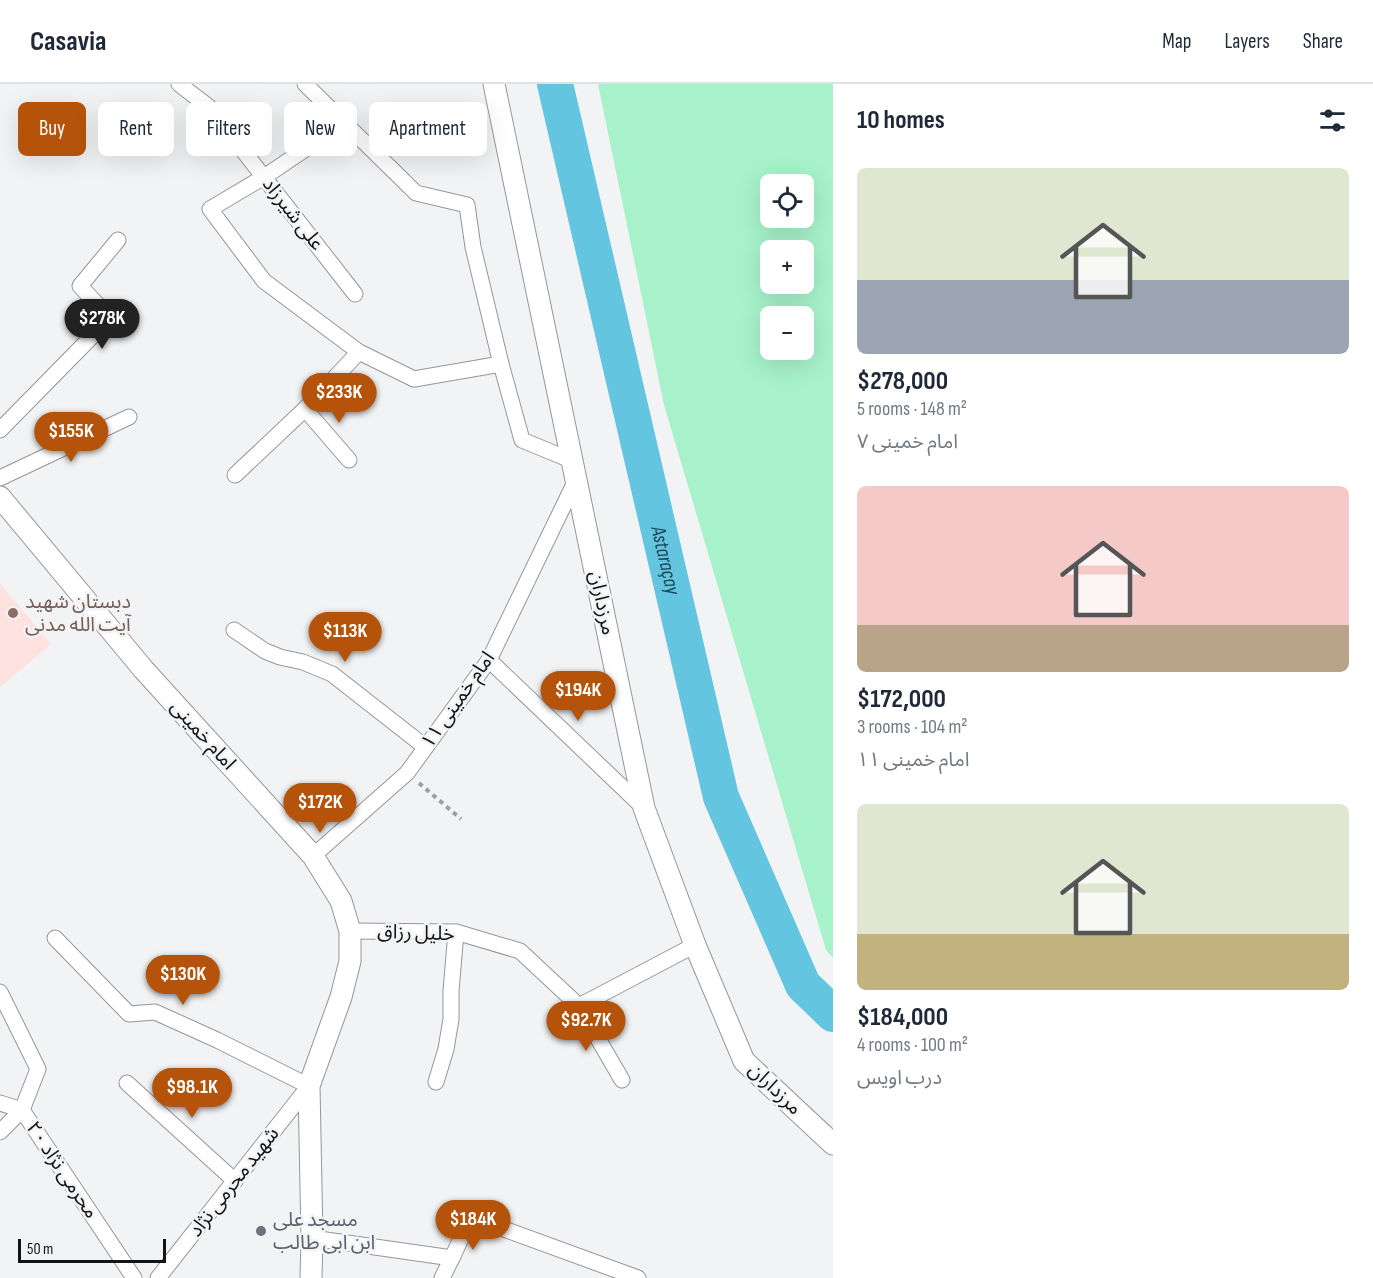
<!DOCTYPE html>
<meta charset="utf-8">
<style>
:root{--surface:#fff;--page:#f6f6f7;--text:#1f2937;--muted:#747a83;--line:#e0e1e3;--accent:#b45309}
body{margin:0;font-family:"Sofia Sans Condensed","Noto Sans Arabic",sans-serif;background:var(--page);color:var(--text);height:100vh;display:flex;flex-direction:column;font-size:22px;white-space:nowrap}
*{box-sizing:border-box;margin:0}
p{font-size:20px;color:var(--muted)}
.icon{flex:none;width:33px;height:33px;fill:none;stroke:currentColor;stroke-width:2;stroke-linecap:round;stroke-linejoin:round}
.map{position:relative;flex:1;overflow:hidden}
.side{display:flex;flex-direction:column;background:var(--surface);width:540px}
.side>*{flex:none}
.banner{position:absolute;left:18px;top:18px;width:570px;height:54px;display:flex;gap:12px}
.buttons{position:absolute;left:760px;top:90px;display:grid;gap:12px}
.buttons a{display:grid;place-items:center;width:54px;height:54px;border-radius:9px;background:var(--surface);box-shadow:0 6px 24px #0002;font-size:30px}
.scale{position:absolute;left:18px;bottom:15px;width:148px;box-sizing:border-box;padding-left:6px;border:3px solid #141415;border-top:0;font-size:16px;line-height:21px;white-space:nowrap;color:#141415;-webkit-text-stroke:4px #f2f3f5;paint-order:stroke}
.price{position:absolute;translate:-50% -51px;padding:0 14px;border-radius:21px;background:var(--accent);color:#fff;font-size:20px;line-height:39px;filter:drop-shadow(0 2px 3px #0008)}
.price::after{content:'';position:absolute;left:50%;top:36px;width:18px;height:14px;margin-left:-9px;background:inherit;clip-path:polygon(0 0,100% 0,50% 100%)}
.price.on{background:#222;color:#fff}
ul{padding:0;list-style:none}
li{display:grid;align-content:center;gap:12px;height:318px;padding:0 24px}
li span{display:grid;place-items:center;height:186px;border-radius:9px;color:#555}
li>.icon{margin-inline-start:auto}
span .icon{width:108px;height:108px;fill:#fffc;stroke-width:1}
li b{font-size:26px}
h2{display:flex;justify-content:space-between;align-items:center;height:72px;padding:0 24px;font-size:26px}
.pill{padding:0 21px;border-radius:9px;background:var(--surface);box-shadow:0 6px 24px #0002;font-size:21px;line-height:54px}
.pill.on{background:var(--accent);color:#fff}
header{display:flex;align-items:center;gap:36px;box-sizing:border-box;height:84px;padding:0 30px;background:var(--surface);border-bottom:2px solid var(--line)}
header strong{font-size:28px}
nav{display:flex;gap:33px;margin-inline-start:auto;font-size:21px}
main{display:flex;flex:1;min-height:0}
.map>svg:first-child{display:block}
</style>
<header>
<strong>Casavia</strong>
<nav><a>Map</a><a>Layers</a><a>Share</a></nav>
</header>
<main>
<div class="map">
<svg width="833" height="1194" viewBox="0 0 833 1194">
<rect width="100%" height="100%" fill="#f2f3f5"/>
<path fill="#fde2e0" d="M0,499L51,560L0,603Z"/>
<path fill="#a7f2ca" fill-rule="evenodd" d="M598,0H833V874L826,866L664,321ZM771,100H804V134H771ZM771,166H804V200H771ZM771,232H804V266H771Z"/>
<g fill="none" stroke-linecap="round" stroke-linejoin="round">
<path stroke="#64c5e1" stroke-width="36" id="s1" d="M555,0L721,713L803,901L833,930"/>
<defs>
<g id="street">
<path d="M179,0L209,23L355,210"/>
<path d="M305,0L416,109L467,121L473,163L501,280"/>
<path d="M344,39L264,93L210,125L264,197L359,268L414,295L501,280L522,356L573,377"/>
<path d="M305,325L349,376"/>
<path d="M0,346L110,234L80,202L118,156"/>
<path d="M235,391L305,325L359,268"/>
<path d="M0,394L129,333"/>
<path d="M234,546L265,567L280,573L303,578L332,590L424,662"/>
<path d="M489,576L644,724"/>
<path d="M313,772L407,689L489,576L576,396"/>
<path d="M350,847L456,848L520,867L579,922L695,861"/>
<path d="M55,854L129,930L155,928L217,956L309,1002L158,1194"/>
<path d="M0,908L38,985L22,1026L0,1048"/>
<path d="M579,922L622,996"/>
<path d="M436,998L446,965L451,935V907L456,848"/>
<path d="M127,999L235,1097"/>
<path d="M0,1019L22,1026L134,1194"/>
<path d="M312,1154L452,1174L471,1133L638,1194"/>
<path d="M442,1194L452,1174"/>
</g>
<g id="secondary">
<path d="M494,0L644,724L695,861L744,977L833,1060"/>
<path d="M0,413L144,586L313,772L341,817L350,847V877L341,913L309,1002L312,1154L311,1194"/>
</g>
</defs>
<use href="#street" stroke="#969698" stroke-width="17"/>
<use href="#secondary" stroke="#969698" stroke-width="23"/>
<path stroke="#9f9fa1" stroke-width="4" stroke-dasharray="4.5 4.5" stroke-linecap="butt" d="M419,699L461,735"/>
<use href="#street" stroke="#fff" stroke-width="15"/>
<use href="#secondary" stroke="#fff" stroke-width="21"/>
</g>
<circle fill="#8d6e63" stroke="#f2f3f5" stroke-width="2" cx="13" cy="529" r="6"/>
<circle fill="#6b7280" stroke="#f2f3f5" stroke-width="2" cx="261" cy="1147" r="6"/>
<g text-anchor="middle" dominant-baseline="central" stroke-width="5" stroke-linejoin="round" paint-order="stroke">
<g font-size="20" fill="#141415" stroke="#f2f3f5">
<text transform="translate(293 130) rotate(52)">علی شیرزاد</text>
<text transform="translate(602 519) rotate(78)">مرزداران</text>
<text transform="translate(458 616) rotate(-55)">امام خمینی ۱۱</text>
<text transform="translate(203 651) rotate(48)">امام خمینی</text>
<text transform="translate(416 849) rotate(2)">خلیل رزاق</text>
<text transform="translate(775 1005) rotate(44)">مرزداران</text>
<text transform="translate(62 1086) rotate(56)">محرمی نژاد ۲۰</text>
<text transform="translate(234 1098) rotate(-52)">شهید محرمی نژاد</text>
</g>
<g font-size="20" fill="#785e54" stroke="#f2f3f5" text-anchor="start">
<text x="25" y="518">دبستان شهید<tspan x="25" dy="23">آیت الله مدنی</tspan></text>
</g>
<g font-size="20" fill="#5b616d" stroke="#f2f3f5" text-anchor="start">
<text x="273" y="1136">مسجد علی<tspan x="273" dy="23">ابن ابی طالب</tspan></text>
</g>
<g font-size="21" font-style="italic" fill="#1a4652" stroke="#f2f3f5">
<text stroke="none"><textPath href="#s1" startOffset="489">Astaraçay</textPath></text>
</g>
</g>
</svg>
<div class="buttons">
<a><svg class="icon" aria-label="locate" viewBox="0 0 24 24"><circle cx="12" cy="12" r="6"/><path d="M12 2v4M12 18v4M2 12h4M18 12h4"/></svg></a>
<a>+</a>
<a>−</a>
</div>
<div class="scale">50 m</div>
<b class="price on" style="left:102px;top:266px">$278K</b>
<b class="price" style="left:339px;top:340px">$233K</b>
<b class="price" style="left:71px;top:379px">$155K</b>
<b class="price" style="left:345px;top:579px">$113K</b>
<b class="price" style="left:578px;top:638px">$194K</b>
<b class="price" style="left:320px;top:750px">$172K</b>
<b class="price" style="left:183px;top:922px">$130K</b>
<b class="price" style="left:586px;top:968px">$92.7K</b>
<b class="price" style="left:192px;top:1035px">$98.1K</b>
<b class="price" style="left:473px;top:1167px">$184K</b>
<div class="banner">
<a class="pill on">Buy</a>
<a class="pill">Rent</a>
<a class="pill">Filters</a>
<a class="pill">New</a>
<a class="pill">Apartment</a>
</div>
</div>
<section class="side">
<h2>10 homes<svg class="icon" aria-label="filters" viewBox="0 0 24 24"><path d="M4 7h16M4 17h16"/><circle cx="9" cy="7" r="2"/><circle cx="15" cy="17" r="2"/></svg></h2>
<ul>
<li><span style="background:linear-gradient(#dfe7d0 60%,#9aa5b1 0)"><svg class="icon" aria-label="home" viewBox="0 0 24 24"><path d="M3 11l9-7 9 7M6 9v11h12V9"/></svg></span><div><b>$278,000</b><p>5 rooms · 148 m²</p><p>امام خمینی ۷</p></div></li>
<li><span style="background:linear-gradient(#f6c9c9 75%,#b9a48a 0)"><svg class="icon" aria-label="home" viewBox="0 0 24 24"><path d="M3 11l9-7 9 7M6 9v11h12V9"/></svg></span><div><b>$172,000</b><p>3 rooms · 104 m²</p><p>امام خمینی ۱۱</p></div></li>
<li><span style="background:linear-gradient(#dfe7d0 70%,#c2b280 0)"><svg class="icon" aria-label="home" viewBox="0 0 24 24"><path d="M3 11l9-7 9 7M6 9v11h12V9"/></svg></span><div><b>$184,000</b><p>4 rooms · 100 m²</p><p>درب اویس</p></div></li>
</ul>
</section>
</main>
